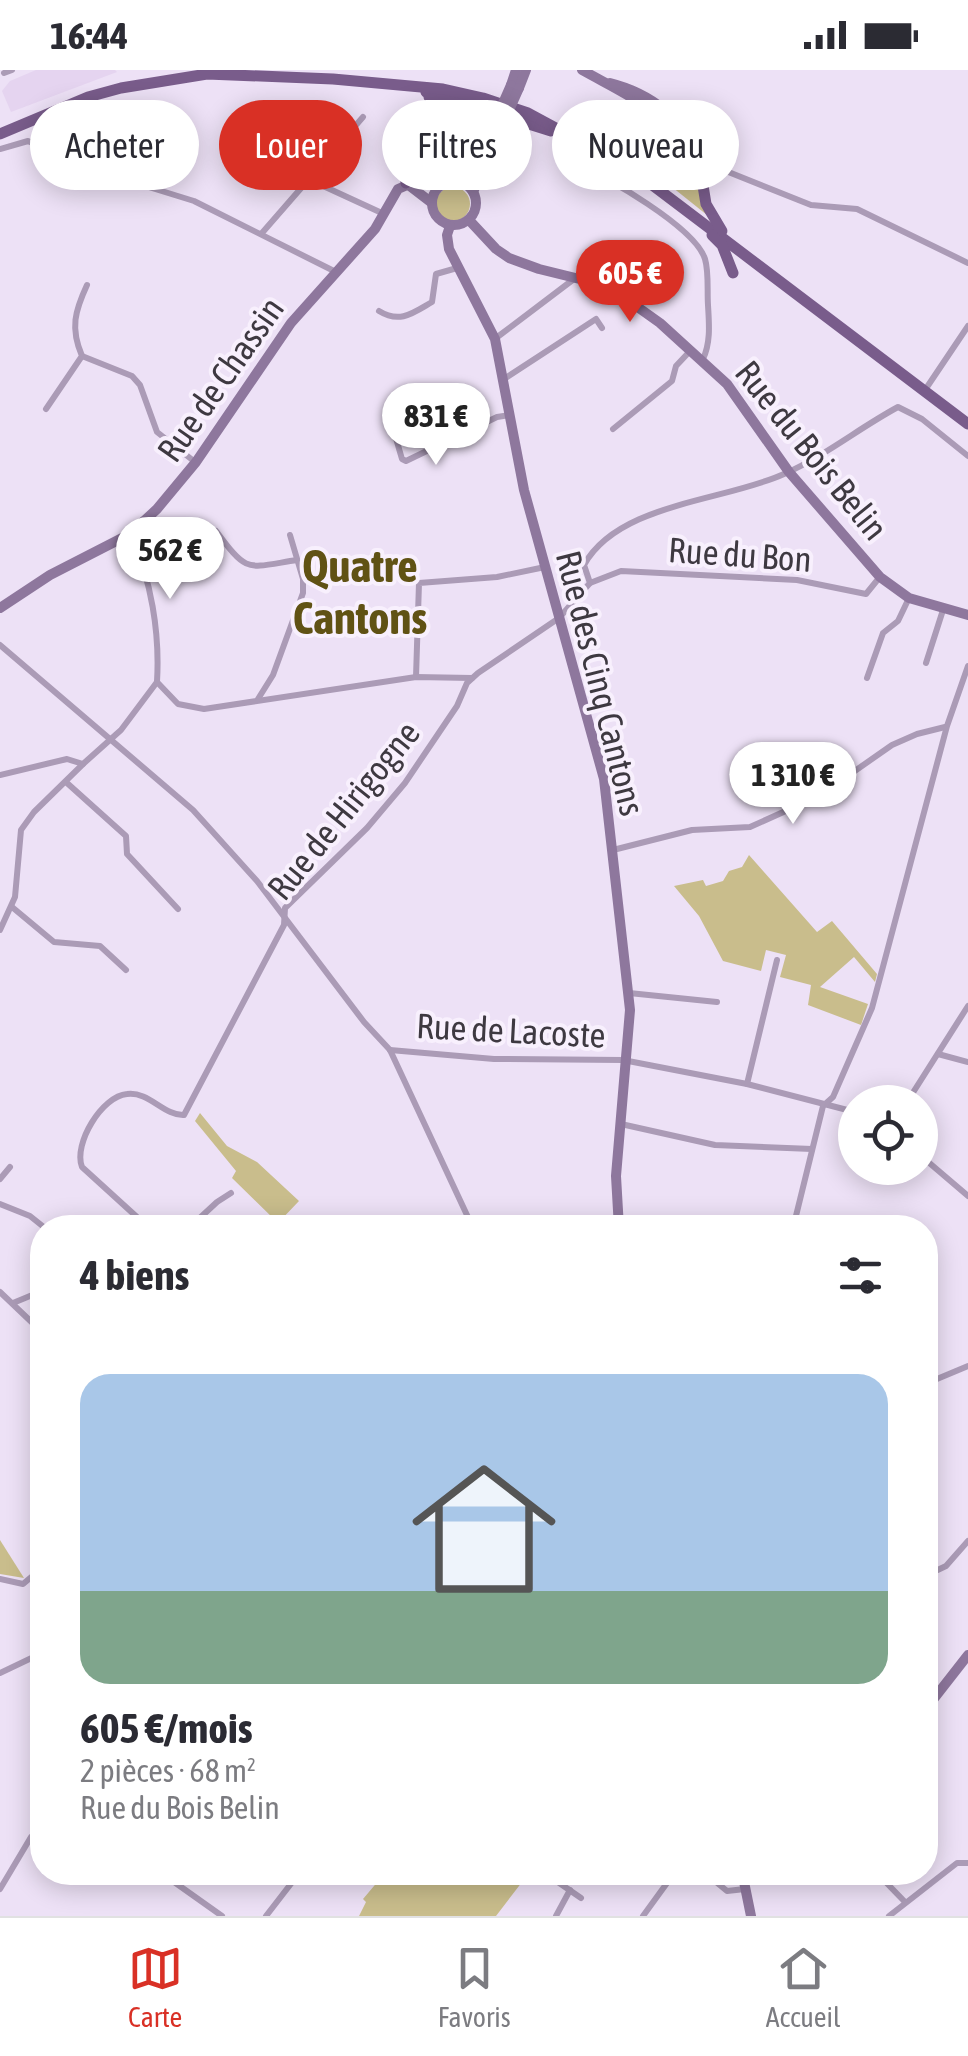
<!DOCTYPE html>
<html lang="fr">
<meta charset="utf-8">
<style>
:root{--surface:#fff;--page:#f2f2f3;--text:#2b2b33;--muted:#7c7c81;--line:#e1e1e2;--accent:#d93025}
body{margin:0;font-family:"Asap Condensed",sans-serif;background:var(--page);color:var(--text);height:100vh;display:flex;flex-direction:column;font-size:38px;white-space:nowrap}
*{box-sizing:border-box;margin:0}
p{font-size:32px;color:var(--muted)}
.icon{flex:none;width:55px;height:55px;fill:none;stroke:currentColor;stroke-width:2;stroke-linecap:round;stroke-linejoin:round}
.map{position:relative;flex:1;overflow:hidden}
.drawer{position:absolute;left:30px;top:1145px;width:908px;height:670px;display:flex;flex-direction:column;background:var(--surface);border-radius:40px;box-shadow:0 5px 25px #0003}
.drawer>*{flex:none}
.hud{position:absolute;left:30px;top:30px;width:910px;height:90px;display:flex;gap:20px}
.fabs{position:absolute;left:838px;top:1015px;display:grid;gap:20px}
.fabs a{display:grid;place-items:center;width:100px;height:100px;border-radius:50%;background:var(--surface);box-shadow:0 5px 25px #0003;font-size:50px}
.price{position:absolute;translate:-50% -85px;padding:0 22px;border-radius:35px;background:#fff;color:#222;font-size:32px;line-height:65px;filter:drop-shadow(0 2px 5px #0008)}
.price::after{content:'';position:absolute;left:50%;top:60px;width:30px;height:22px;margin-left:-15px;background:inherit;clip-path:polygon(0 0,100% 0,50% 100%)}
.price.active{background:var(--accent);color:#fff}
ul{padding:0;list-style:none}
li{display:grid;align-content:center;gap:20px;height:530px;padding:0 50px}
li span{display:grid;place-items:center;height:310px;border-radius:30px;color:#555}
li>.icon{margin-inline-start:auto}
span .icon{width:180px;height:180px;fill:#fffc;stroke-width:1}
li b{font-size:42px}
h2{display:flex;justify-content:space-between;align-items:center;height:120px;padding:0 50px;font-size:42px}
.pill{padding:0 35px;border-radius:45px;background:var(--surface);box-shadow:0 5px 25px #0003;font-size:35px;line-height:90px}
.pill.active{background:var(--accent);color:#fff}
.status{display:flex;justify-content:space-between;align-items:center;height:70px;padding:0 50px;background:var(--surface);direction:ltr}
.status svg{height:28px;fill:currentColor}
.tab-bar{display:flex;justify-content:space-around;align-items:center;height:140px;border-top:2px solid var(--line);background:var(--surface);font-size:28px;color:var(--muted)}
.tab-bar a{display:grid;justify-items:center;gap:5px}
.tab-bar .active{color:var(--accent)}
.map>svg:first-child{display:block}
</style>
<div class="status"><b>16:44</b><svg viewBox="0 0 49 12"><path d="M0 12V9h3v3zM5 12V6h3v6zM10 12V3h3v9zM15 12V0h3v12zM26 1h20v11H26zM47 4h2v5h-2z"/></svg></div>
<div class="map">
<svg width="968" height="1846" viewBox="0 0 968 1846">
<rect width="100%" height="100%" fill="#ede1f6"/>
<path fill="#e5d4f0" d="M36,0H115L117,2L11,42L2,21L10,11Z"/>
<g fill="#c9bd8c">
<path d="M694,96L707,145L672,117Z"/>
<circle cx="453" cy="134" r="17"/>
<path d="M749,785L817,862L832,851L877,904L875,912L854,887L820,917L868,934L861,955L808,935L811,915L780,907L786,885L766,880L761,901L723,891L699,846L674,816L703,810L706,816L723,811L729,801L742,797Z"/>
<path d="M200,1043L227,1076L257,1092L299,1131L278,1153L232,1108L236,1101L195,1051Z"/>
<path d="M0,1470L24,1508L0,1504Z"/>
<path d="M385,1803V1802L529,1803L496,1846H359L366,1832L363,1829Z"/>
</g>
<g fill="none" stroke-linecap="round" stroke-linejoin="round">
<path stroke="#ad9b55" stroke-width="2.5" d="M821,1802V1806"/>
<g stroke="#ab9bb6" stroke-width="6">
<path d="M4,3L12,0"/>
<path d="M0,79L28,71L84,97L194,131L336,202"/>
<path d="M701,91L811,135L857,139L968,193"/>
<path d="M575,93C605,106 695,157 705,189C709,202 707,221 708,235C709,253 711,272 703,289"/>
<path d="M308,109L384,144"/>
<path d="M262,163L363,47"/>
<path d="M379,241C400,254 413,243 432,232L436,204L457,198"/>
<path d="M496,268L574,209"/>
<path d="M82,286L132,306L140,315L157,362L195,392"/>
<path d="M504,309L596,249L602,258"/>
<path d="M925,320L968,256"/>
<path d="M46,339L82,286C70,258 75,241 87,215"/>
<path d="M613,359L672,311L676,296L691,280"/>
<path d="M395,365L402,389L406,391L497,347L510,345"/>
<path d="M216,461C248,504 246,498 297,490"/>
<path d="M590,513L621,501L797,510L866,524L879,508"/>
<path d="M0,575L193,740L257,811L364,952L390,980L473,1158"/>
<path d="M926,593L943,540"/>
<path d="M416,607L419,513L497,507L545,497"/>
<path d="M867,608L883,563L898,551L909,528"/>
<path d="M157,612L178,634L204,639L416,607L472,608"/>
<path d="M258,629L273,605L303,523V509L290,465"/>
<path d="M0,705L67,689L83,694L121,660L157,612C160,562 151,510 131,465"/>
<path d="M67,713L126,766L127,784L178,839"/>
<path d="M613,780L692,760L750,757L819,726L892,675L917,664L945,657"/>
<path d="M12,837L54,872L100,876L126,900"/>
<path d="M0,860L15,827L21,760L34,742L83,694"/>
<path d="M629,923L717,932"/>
<path d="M390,980L494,989L623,990L747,1014L855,1042"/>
<path d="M938,984L968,992"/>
<path d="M747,1014L777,890"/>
<path d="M907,1032L968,936"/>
<path d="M621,1054L715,1075L812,1079"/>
<path d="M920,1085L968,1126"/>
<path d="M0,1109L10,1097"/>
<path d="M0,1134L30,1146L45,1158"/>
<path d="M149,1158L82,1097C73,1074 102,1026 127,1024C149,1021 164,1046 184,1045L284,855L285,838L367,758L405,713L457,636L467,613L478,603L559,548L590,513L584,495C618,433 725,431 784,404C825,386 859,358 898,337L922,349L968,386"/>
<path d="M189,1158L217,1132L231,1123"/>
<path d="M793,1158L823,1036L833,1027L872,938L947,656L968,596"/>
<path d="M0,1222L42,1262"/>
<path d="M13,1233L42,1221"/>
<path d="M925,1314L968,1296"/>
<path d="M925,1506L946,1496L968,1471"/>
<path d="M0,1509L23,1514L42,1498"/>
<path d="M0,1603L42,1583"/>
<path d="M42,1674V1682"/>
<path d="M160,1802L222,1846"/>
<path d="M704,1802L727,1821L745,1819"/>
<path d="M876,1802L905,1832"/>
<path d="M552,1808L581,1828"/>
<path d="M0,1819L31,1767L42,1761"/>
<path d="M266,1846L300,1802"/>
<path d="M556,1846L570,1820"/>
<path d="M643,1846L675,1802"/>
<path d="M889,1846L957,1793H968"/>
</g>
<g stroke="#8e779d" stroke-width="10">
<path d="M582,0C621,22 669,42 690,83"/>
<path d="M610,13C650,23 687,50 699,90"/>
<path d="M511,15L516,0"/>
<path d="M519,18L526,0"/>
<path d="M471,103L490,63"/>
<circle cx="454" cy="133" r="22"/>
<path d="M406,113L432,133"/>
<path d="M473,122L497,67"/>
<path d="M469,150L496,179L509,188L539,199L608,216L660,253L727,314L789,402L880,507L909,528L968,545"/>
<path d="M450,156L447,165L449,179L495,269L524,420L604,709L630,940L616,1106L619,1158"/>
<path d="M0,538L50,505L130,464L157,439L196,392L291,253L375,159L398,119L419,110L440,116"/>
<path d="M925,1640L968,1585"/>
<path d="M742,1802L751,1846"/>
</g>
<g stroke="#795c8b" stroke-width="11">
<path d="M426,22L551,61"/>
<path d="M429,27L442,36L443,43L420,92L433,114"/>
<path d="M0,64L88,27L121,18L207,4L333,9L443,19L483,28L528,43L630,98L968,354"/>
<path d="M617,86C639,92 656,111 677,113L691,99L690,83"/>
<path d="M699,91L706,134L722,161"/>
<path d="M406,113C403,72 448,41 486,44"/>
<path d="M712,165L722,175L733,203"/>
</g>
<g stroke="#8e779d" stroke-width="10">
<path d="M490,63L511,15"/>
<path d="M497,67L519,18"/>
</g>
</g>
<g text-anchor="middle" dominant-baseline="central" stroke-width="8" stroke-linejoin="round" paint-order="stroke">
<g font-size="35" fill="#3e3941" stroke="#f8f0fd">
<text transform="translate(220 309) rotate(-55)">Rue de Chassin</text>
<text transform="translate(812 380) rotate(51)">Rue du Bois Belin</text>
<text transform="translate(740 484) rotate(4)">Rue du Bon</text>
<text transform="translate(601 613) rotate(76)">Rue des Cinq Cantons</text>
<text transform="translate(343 740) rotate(-51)">Rue de Hirigogne</text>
<text transform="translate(511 960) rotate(3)">Rue de Lacoste</text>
</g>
<g font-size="45" font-weight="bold" fill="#605214" stroke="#f8f0fd">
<text x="360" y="496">Quatre<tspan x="360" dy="52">Cantons</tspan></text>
</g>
</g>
</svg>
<div class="fabs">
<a><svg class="icon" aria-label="locate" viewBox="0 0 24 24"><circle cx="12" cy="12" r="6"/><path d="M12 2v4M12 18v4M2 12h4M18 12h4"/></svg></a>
</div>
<b class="price active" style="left:630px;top:255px">605 €</b>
<b class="price" style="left:436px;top:398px">831 €</b>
<b class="price" style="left:170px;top:532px">562 €</b>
<b class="price" style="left:793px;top:757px">1 310 €</b>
<div class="hud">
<a class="pill">Acheter</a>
<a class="pill active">Louer</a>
<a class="pill">Filtres</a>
<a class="pill">Nouveau</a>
</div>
<section class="drawer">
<h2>4 biens<svg class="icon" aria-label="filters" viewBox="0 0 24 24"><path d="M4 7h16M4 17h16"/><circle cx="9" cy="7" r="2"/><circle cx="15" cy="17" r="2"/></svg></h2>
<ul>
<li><span style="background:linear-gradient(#a9c7e8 70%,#7fa58c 0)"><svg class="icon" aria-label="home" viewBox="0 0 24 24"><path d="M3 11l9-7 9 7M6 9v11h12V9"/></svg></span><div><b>605 €/mois</b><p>2 pièces · 68 m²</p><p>Rue du Bois Belin</p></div></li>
</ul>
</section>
</div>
<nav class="tab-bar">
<a class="active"><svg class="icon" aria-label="map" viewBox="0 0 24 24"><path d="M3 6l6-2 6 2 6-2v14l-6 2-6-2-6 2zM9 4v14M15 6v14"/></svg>Carte</a>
<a><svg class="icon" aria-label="saved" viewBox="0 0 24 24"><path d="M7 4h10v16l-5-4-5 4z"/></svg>Favoris</a>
<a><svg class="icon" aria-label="home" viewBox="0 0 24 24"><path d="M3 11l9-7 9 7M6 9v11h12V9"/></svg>Accueil</a>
</nav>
